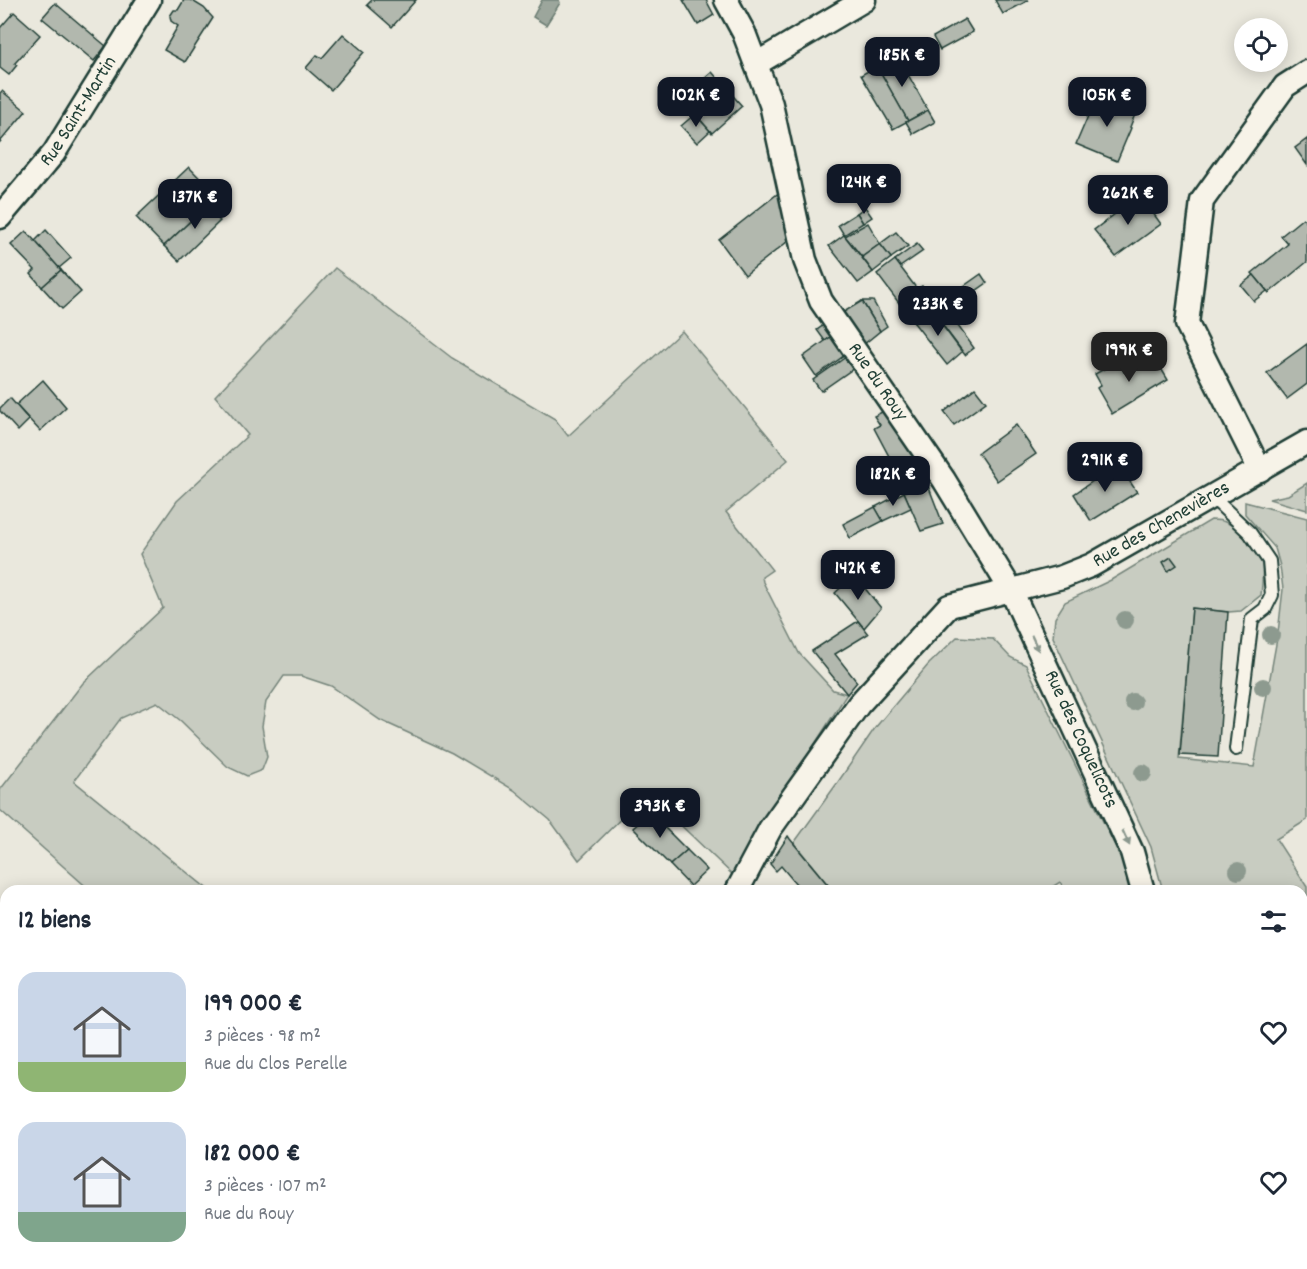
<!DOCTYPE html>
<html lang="fr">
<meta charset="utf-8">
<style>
:root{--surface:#fff;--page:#f2f2f3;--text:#1f2937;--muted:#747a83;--accent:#111827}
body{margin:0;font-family:Dekko,sans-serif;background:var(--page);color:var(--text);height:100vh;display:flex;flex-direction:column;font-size:22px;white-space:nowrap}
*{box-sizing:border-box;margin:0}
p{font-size:20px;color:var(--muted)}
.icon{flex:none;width:33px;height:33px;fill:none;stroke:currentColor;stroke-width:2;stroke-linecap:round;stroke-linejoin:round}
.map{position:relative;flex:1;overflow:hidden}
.panel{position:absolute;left:0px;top:885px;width:1308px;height:384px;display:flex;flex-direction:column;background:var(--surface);border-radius:18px 18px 0 0;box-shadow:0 3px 15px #0003}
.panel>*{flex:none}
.buttons{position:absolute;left:1234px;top:18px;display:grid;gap:12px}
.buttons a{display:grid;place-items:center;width:54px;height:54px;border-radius:50%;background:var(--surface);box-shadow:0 3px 15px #0003;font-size:30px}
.price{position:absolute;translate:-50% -51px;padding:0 14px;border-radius:12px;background:var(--accent);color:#fff;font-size:20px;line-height:39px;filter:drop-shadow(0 2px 3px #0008)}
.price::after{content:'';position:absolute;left:50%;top:36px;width:18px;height:14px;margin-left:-9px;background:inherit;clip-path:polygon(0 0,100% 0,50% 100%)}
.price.active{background:#222;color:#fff}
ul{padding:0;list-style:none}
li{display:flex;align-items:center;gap:18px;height:150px;padding:0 18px}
li span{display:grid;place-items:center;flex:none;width:168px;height:120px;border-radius:18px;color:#555}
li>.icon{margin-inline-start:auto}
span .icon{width:72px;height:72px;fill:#fffc;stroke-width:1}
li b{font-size:26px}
h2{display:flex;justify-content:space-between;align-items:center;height:72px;padding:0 18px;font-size:26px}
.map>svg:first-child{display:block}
</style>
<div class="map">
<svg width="1307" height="1269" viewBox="0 0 1307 1269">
<rect width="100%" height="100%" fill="#eae8dd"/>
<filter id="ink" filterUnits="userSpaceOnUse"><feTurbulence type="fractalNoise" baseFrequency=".0167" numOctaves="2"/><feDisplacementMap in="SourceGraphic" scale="12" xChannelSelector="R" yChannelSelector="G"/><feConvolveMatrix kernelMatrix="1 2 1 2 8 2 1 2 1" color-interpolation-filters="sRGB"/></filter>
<g filter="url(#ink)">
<g fill="#c8ccc1" stroke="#74847a" stroke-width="1.5">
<path d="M335,268L452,358L555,419L568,436L682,331L788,460L726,512L772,570L762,577L763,582L799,653L833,690L847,694L762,826L735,877L647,793L579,860L550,820L514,790L452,753L380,720L331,686L301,676H284L266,702L262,726L267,757L262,770L247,776L228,767L181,721L157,702L121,718L74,781L210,891H91L0,810V790L83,683L163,608L140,554L177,501L248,435L215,396Z"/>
<path d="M1307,483V510L1269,499L1288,495Z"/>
<path d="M1245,502L1307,518V820L1276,839L1307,887V974L1302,977V891H1163L1151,847L1053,637L1055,618L1065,602L1111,580L1211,520C1215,520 1221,520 1225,522C1237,526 1257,549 1261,561C1264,572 1262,584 1261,595L1241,611L1228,612L1192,608L1179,759L1254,767L1278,633L1283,589L1280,566L1275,548L1245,514Z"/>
<path d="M957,637L993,639L1010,657L1026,665L1123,862L1131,891H1066L1060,882L1046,891H833L794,843L838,782L875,728L928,665Z"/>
<path d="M0,1069L6,1076V1175L0,1177Z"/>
</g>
<path fill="#9ca69c" stroke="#6a7c72" stroke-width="1.5" d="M542,0H559L560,3L546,25L533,17Z"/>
<g fill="#b2b8ae" stroke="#1f3d34" stroke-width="1.5">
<path d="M184,0H191L204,8L213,18L185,62L164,50L178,26L171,21L170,16L174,10H178Z"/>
<path d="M372,0H416L392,27L367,5Z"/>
<path d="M683,0H706L714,15L698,25Z"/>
<path d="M995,0H1029L1003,14Z"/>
<path d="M55,3L106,46L94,61L42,18Z"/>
<path d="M14,12L40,35L15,63L17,65L9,75L0,68V28Z"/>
<path d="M965,19L973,32L940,50L933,37Z"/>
<path d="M343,34L364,52L331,90L306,68L317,55L322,58Z"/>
<path d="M897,55L928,110L908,121L877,66Z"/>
<path d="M877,66L908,121L893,129L861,75Z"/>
<path d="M712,72L742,106L712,133L694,113L699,108L687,94Z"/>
<path d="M2,91L26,111L0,142V93Z"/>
<path d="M1097,95L1136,112L1130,127L1131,128L1117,161L1076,144Z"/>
<path d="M928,110L935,122L913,134L906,122Z"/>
<path d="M695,114L710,131L697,143L681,126Z"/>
<path d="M1307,139V165L1295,148Z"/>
<path d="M189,167L217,196L164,246L136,217Z"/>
<path d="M781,191L792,238L745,275L719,240Z"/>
<path d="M1140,195L1161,224L1116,257L1094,230Z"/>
<path d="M217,196L226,205L215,216L220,221L179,261L164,246Z"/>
<path d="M865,207L872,217L863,223L857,213Z"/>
<path d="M857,213L863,223L844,235L838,225Z"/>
<path d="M1303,218L1307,223V262L1269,293L1252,273L1288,244L1281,236Z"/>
<path d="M868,223L880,244L862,257L845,236Z"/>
<path d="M46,230L71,258L59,268L35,241Z"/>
<path d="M26,231L61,270L42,287L31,274L35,270L11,245Z"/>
<path d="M896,232L908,246L891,258L880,244Z"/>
<path d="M844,235L873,272L858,283L829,246Z"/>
<path d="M880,244L891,258L873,272L862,257Z"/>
<path d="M917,244L923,251L900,267L895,260Z"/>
<path d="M895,260L917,289L922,286L929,294L935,290L944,301L914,323L877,274Z"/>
<path d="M61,270L81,292L62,309L42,287Z"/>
<path d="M981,274L987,283L953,307L947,298Z"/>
<path d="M1254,275L1267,291L1254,301L1241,285Z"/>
<path d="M947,298L951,304L945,308L974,348L965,355L931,310Z"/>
<path d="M862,301H873L887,326L880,331Z"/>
<path d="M862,301L880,331L863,345L842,313Z"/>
<path d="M931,310L962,352L947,365L914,323Z"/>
<path d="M824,325L832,336L825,341L817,330Z"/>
<path d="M832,336L845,355L816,376L803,357Z"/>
<path d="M1307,344V384L1287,399L1267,373Z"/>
<path d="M1153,355L1168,380L1112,414L1097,388L1101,385L1095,374L1118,361L1124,372Z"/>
<path d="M846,357L854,368L821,391L813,380Z"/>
<path d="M43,380L66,407L40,431L16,405Z"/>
<path d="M975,388L986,402L954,425L944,412Z"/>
<path d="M10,398L29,420L18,431L0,411V408Z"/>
<path d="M886,410L907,444L926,480L907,490L874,428L880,425L874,416Z"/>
<path d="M1016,425L1036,454L997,481L978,453Z"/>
<path d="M1118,464L1137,492L1091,521L1074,494Z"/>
<path d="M926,480L943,524L921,531L904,492Z"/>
<path d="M904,492L911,508L883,521L875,507Z"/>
<path d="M875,507L883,521L850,538L843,524Z"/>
<path d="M1171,557L1177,565L1168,571L1163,562Z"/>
<path d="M854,575L881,608L864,628L835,593Z"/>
<path d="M1192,608L1228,612L1218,757L1180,755Z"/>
<path d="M858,621L868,634L835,654L857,682L847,694L812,651Z"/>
<path d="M650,813L687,850L670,865L633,828Z"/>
<path d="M788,836L790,839L833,891H802L781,866L776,871L770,864Z"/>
<path d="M687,850L707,870L690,886L670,865Z"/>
<path d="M41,1263H71L62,1269H45Z"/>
<path d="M293,1263H327L336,1269H289Z"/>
<path d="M627,1263H646L642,1269H625L628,1264Z"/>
<path d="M669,1263H682L691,1269H665Z"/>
<path d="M911,1263H944L947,1269H915Z"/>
<path d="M1048,1263H1057L1060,1269H1038Z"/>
</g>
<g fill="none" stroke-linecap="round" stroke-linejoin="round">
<defs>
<path id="service" d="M1212,497L1250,533L1269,561L1272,595L1265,609L1252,619L1236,749"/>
<g id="minor">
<path id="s1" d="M726,0L744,33L771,104L805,260L821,301L944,480L1011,590L1132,852L1143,891"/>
<path d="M756,64L864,0"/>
<path id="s2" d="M0,217L54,153L149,0"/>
<path d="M1260,470L1187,324L1202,201L1285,86L1307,72"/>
<path id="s3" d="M737,891L770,829L859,704L949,606L1062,577L1092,565L1307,442"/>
<path d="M1302,1249L1307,1258"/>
<path d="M173,1263L182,1269"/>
<path d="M471,1263L478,1269"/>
<path d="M1136,1263L1140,1269"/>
<path d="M390,1269L394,1263"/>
</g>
</defs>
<use href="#service" stroke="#1f3d34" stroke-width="16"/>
<use href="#minor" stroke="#1f3d34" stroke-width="27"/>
<use href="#service" stroke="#f7f3e8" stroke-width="12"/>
<use href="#minor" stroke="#f7f3e8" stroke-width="22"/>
</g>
<g fill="#8d9a8f">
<circle cx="1125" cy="620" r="9"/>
<circle cx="1271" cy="635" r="9"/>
<circle cx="1263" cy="687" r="9"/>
<circle cx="1133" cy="702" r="9"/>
<circle cx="1143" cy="773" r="9"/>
<circle cx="1238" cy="871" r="9"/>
</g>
<defs><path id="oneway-solid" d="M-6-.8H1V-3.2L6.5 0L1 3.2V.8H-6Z" transform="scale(1.5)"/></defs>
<g fill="#8b988e">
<use href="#oneway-solid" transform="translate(1035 643) rotate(65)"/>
<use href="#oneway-solid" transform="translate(1126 838) rotate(65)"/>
</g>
</g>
<g text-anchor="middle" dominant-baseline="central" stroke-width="4.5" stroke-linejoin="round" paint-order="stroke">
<g font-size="20" fill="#1f3d34" stroke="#f7f3e8">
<text stroke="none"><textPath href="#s2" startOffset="132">Rue Saint-Martin</textPath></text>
<text stroke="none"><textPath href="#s1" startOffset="416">Rue du Rouy</textPath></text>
<text stroke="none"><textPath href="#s3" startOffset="586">Rue des Chenevières</textPath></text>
<text stroke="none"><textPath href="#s1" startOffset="828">Rue des Coquelicots</textPath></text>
</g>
</g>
</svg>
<div class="buttons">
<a><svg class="icon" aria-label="locate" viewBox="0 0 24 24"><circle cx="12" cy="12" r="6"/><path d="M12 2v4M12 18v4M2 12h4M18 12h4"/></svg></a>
</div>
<b class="price" style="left:902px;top:88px">185K €</b>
<b class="price" style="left:696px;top:128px">102K €</b>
<b class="price" style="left:1107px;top:128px">105K €</b>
<b class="price" style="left:864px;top:215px">124K €</b>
<b class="price" style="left:1128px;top:226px">262K €</b>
<b class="price" style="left:195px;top:230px">137K €</b>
<b class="price" style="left:938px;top:337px">233K €</b>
<b class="price active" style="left:1129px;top:383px">199K €</b>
<b class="price" style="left:1105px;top:493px">291K €</b>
<b class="price" style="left:893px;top:507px">182K €</b>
<b class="price" style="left:858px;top:601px">142K €</b>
<b class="price" style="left:660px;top:839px">393K €</b>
<section class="panel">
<h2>12 biens<svg class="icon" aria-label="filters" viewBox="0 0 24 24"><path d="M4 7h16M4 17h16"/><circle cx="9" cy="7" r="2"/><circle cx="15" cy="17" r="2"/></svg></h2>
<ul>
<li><span style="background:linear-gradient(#c9d6e8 75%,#8fb573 0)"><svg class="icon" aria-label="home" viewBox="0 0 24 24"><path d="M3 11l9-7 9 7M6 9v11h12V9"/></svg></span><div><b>199 000 €</b><p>3 pièces · 98 m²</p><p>Rue du Clos Perelle</p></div><svg class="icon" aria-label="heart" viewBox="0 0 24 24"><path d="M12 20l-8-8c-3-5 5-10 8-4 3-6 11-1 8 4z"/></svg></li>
<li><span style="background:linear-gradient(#c9d6e8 75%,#7fa58c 0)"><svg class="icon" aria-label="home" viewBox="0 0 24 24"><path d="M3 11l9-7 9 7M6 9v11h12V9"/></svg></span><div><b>182 000 €</b><p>3 pièces · 107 m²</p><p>Rue du Rouy</p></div><svg class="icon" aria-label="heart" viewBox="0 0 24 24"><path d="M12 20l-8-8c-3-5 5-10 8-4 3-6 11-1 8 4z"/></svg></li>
</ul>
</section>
</div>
